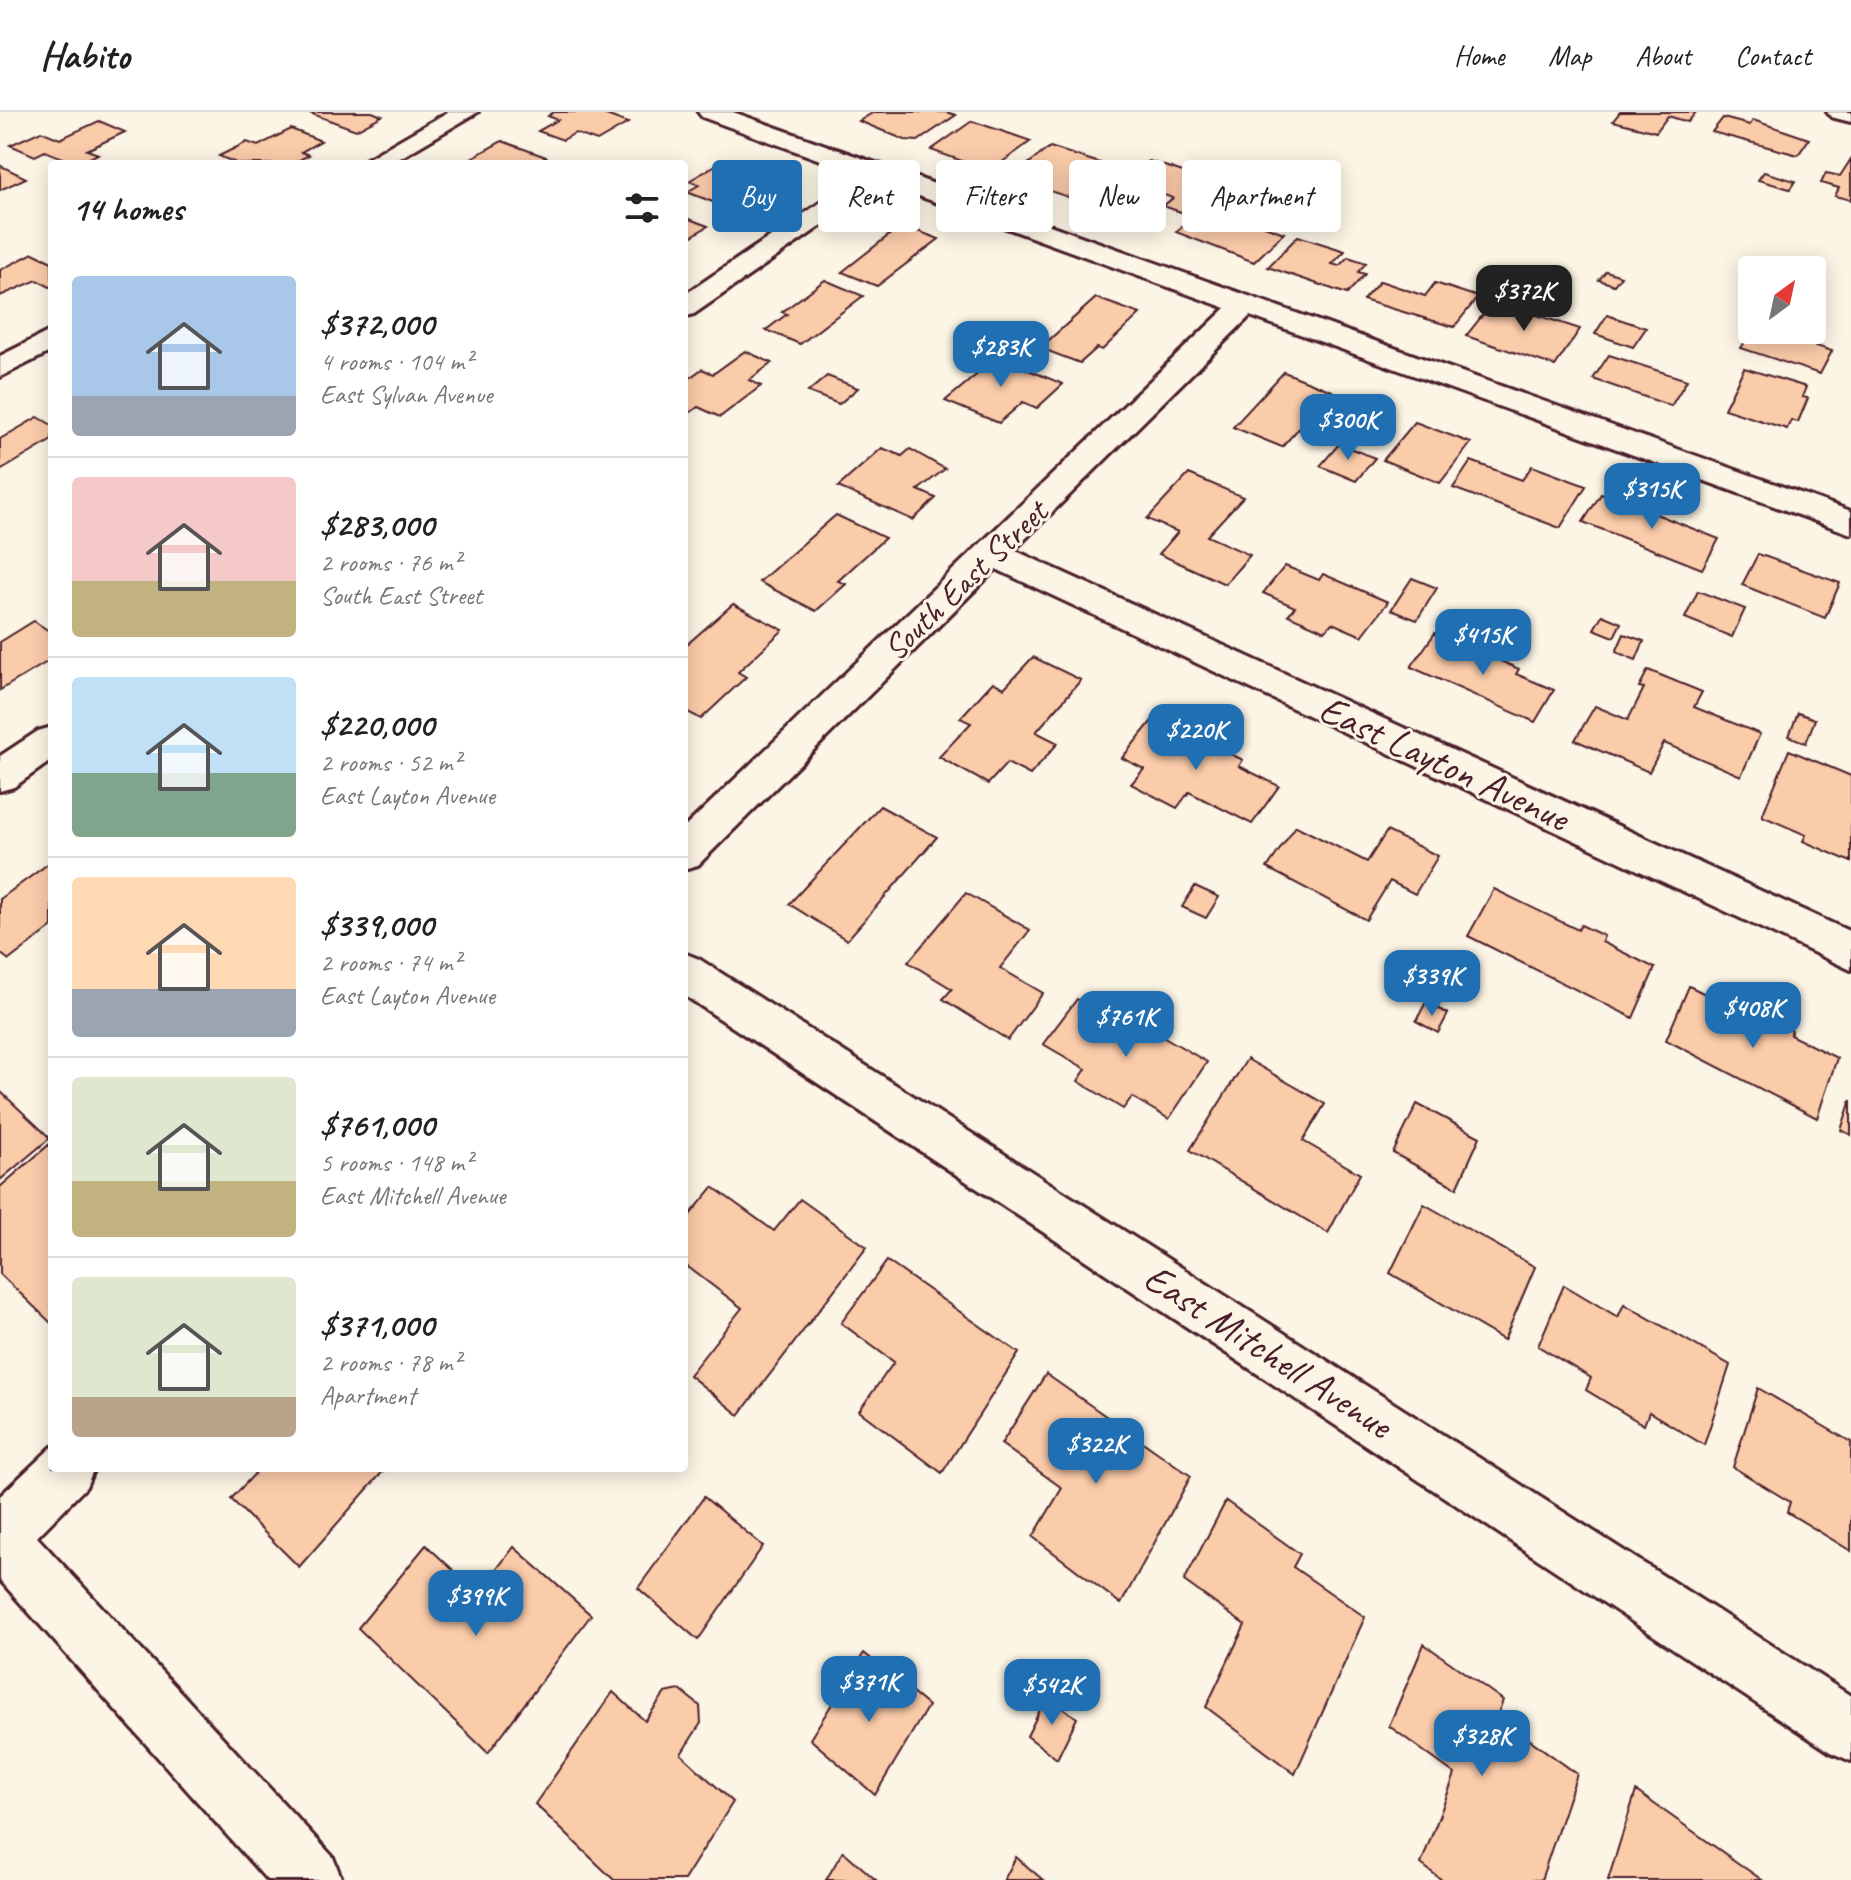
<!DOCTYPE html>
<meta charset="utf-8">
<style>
:root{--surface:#fff;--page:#f2f2f2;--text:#222;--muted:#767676;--line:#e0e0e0;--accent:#1f6fb2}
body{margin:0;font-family:Caveat,sans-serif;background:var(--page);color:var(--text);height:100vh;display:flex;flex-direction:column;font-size:30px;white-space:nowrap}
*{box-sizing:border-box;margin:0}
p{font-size:26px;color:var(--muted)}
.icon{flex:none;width:44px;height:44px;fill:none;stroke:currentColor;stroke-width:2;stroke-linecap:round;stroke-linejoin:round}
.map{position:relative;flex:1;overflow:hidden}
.drawer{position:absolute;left:48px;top:48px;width:640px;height:1312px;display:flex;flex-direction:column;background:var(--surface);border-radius:8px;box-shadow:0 4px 20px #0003}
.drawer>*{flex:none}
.top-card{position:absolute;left:712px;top:48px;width:760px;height:72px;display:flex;gap:16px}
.needle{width:52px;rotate:33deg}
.tools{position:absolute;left:1738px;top:144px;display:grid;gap:16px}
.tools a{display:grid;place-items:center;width:88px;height:88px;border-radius:8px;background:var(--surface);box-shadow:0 4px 20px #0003;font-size:40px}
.price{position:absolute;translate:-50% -68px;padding:0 18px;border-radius:16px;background:var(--accent);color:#fff;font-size:26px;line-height:52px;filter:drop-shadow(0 2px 4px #0008)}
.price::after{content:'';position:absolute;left:50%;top:48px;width:24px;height:18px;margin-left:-12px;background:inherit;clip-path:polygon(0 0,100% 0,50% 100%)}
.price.current{background:#222;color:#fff}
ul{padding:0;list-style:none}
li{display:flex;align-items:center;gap:24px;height:200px;padding:0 24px}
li+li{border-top:2px solid var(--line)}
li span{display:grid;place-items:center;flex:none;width:224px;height:160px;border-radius:8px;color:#555}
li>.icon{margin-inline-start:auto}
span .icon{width:96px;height:96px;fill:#fffc;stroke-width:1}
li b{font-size:34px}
h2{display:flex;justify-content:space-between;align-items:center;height:96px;padding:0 24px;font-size:34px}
.pill{padding:0 28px;border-radius:8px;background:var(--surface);box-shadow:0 4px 20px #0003;font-size:28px;line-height:72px}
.pill.current{background:var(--accent);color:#fff}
header{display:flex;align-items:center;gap:48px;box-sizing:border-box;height:112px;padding:0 40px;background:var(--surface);border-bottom:2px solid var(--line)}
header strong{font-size:38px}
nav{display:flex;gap:44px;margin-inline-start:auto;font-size:28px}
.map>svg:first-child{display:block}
</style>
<header>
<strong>Habito</strong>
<nav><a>Home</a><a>Map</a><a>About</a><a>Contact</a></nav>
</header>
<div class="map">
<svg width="1851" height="1768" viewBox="0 0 1851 1768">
<rect width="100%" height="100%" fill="#fcf5e5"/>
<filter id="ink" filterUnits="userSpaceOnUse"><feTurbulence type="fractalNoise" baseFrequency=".0125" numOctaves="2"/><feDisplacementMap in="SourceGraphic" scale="16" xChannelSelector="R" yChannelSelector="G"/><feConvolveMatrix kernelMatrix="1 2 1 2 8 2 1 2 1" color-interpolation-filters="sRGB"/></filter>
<g filter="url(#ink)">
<g fill="#fbccaa" stroke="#4a1f2b" stroke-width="2">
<path d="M307,0H372L382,4L356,18Z"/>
<path d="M554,0H598L628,11L597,29L575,21L563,28L538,19L558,8L548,4Z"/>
<path d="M874,0H946L956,3L918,29L905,28L859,9Z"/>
<path d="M1620,0H1696L1688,10L1668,4L1656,20L1613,9Z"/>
<path d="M1723,6L1750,13L1753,8L1809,27L1798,43L1712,20Z"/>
<path d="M99,9L125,20L87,38L98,42L78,52L45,39L35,44L10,33L41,19L60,27Z"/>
<path d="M972,9L1031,29L990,59L931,38Z"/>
<path d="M291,17L321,29L301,40L309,43L292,52H238L219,44L247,30L258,34Z"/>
<path d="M502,29L546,45L534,52L464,50Z"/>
<path d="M1050,35L1112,55L1074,87L1010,66Z"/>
<path d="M1851,47V88L1835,84L1839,76L1821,71L1826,61L1840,64Z"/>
<path d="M1149,49L1211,69L1181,100L1163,94L1173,86L1138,74L1127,82L1111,76Z"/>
<path d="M719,51L752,63L756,60L778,68L754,84L738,78L718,92L687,80L699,73L689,69Z"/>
<path d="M0,53L1,54L26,66L0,78Z"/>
<path d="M1764,60L1795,69L1790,77L1758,68Z"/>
<path d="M1128,85L1157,94L1140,110L1111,101Z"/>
<path d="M1206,94L1245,107L1284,121L1254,150L1176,120Z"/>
<path d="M684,105L708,114L684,129Z"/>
<path d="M902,113L939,127L877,174L842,160Z"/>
<path d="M1298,124L1345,139L1332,152L1339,154L1348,145L1366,151L1358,160L1365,162L1347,182L1268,155Z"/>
<path d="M33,141L52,150V176L37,168L0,184V158Z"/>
<path d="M1606,159L1621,164L1614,173L1599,168Z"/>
<path d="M825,168L863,184L800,232L766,218L787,202L782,200Z"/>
<path d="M1380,169L1425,184L1435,171L1478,185L1454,215L1363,188Z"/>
<path d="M1096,186L1140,202L1102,238L1097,236L1080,251L1040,236Z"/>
<path d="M1494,189L1580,217L1555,254L1466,224Z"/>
<path d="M1607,203L1646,216L1633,235L1595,222Z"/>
<path d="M1753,218H1767L1832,239L1820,262L1741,236Z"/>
<path d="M745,239L772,251L749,268L761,274L720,305L698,295L691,300L684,296V270L702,257L713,262Z"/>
<path d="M980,240L1031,259L1063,272L1037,296L1023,290L999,311L945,289L981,259L965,252Z"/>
<path d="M1609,243L1687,268L1671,294L1593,267Z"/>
<path d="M1744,256L1806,275L1802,285L1808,286L1798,310L1791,308L1787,317L1724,297Z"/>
<path d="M1284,260L1332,279L1282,335L1233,315Z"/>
<path d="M827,264L858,276L839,292L808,280Z"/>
<path d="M38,305L52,313V328L0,359V327Z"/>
<path d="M1415,310L1471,331L1440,371L1383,348Z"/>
<path d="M1339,332L1375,346L1356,369L1320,354Z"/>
<path d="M882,336L902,344L910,337L945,357L918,378L936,386L913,408L838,375Z"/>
<path d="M1471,349L1522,368L1532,354L1586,374L1560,416L1453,376Z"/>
<path d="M1189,362L1243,385L1207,424L1250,443L1225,472L1159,442L1178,420L1147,407Z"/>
<path d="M1601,382L1651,400L1719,427L1702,457L1583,410Z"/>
<path d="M836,403L885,426L838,469L846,472L816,499L759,470Z"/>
<path d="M1758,442L1840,471L1825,506L1742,473Z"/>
<path d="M1285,454L1319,468L1323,462L1388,490L1362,524L1332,511L1325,519L1288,503L1295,495L1263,481Z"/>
<path d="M1412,466L1437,476L1417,508L1391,498Z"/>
<path d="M1698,479L1745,497L1732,525L1685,506Z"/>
<path d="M733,492L783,518L738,560L746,565L701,607L684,598V535Z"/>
<path d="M1602,503L1621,511L1614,525L1594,517Z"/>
<path d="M34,509L52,521V547L0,578V530Z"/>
<path d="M1435,521L1519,557L1516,562L1554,578L1535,610L1411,555Z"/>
<path d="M1624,522L1644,529L1636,548L1616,540Z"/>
<path d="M1033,545L1081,568L1036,620L1058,631L1030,663L1007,651L988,672L939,645L971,611L960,606L993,570L1004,576Z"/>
<path d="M1648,558L1702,580L1694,595L1760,622L1741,664L1664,631L1649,660L1575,628L1595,594L1628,608L1644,576L1639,575Z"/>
<path d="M1798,601L1815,607L1806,631L1789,624Z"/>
<path d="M1155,605L1243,648L1239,654L1279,674L1252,712L1189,680L1177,696L1131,672L1144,657L1122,646Z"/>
<path d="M1789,638L1851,664V750L1803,729L1806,723L1762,704Z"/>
<path d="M880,694L937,725L847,828L789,792Z"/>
<path d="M1296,714L1367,750L1387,719L1438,744L1415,782L1390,769L1366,808L1267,756Z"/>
<path d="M52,749V815L9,848L0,841V787Z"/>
<path d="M1195,774L1219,785L1206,806L1182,795Z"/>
<path d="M1494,777L1578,818L1581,813L1604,824L1602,830L1655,856L1633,906L1468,824Z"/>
<path d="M966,781L1030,818L1000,856L1043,881L1008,928L943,887L952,877L908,850Z"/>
<path d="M1689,874L1732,895L1734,889L1792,918L1790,923L1837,946L1817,1006L1666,928Z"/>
<path d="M1077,887L1118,912L1125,902L1207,950L1169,1007L1132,985L1123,997L1078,969L1086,957L1043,932Z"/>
<path d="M1426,890L1448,902L1438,921L1416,909Z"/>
<path d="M1247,947L1325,992L1303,1029L1360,1062L1328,1121L1190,1038Z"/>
<path d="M1,980L50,1026L0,1068V981Z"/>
<path d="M1851,988V1023L1841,1018Z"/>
<path d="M1417,992L1480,1025L1457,1076L1393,1041Z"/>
<path d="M52,1030V1212L0,1162V1075Z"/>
<path d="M713,1075L774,1119L800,1087L867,1135L739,1303L689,1263L742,1196L684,1152V1110Z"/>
<path d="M1424,1092L1535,1155L1504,1228L1390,1161Z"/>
<path d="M887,1149L1019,1241L942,1361L859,1299L894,1250L841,1211Z"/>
<path d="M1564,1173L1618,1205L1624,1192L1730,1253L1704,1333L1649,1300L1644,1313L1586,1278L1591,1266L1538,1234Z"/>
<path d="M1046,1262L1191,1364L1121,1492L1033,1425L1062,1376L1001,1332Z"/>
<path d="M1758,1276L1851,1330V1439L1787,1400L1790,1390L1733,1355Z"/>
<path d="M260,1356H386L299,1455L231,1387Z"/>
<path d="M704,1385L763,1434L698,1528L638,1476Z"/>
<path d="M1226,1389L1300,1442L1293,1455L1365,1505L1295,1662L1206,1595L1245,1513L1184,1469Z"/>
<path d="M426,1433L478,1481L514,1435L591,1503L488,1641L358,1516Z"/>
<path d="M1424,1532L1503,1588L1497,1604L1577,1662L1541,1768H1442L1421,1752L1455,1662L1389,1614Z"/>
<path d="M864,1541L928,1594L875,1683L810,1627Z"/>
<path d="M680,1578L700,1594L701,1611L681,1642L733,1690L684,1768H614L535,1692L613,1580L645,1609L665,1581Z"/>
<path d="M1047,1584L1077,1606L1057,1647L1027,1624Z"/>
<path d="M1636,1679L1762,1768H1608Z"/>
<path d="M843,1739L876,1768H826Z"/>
<path d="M1016,1745L1043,1768H1004Z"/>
</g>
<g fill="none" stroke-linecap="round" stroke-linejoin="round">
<defs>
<g id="minor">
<path d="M448,0H478L390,52H358Z"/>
<path d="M698,0H733L1851,399V422L1250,204L1014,438L1851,820V858L996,457L698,753L684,757V716L1226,196L883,71L694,202L684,205V183L861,63L702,5Z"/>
<path d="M1827,0H1851V10L1831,5Z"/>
<path d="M52,218V239L0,265V244Z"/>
<path d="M52,615V648L14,675L0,679V644L38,619Z"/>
<path d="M684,841L699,847L1851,1584V1649L1830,1640L684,883Z"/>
<path d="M52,1335V1356H94L86,1375L37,1425L333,1745L342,1768H267L0,1468V1384Z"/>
</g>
</defs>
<use href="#minor" stroke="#4a1f2b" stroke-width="6"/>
<use href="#minor" fill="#fcf5e5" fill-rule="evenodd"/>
</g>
</g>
<g text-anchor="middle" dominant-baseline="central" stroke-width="6" stroke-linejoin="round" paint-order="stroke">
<g font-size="34" fill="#4a1f2b" stroke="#fcf5e5">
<text transform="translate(965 468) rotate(-44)">South East Street</text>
</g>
<g font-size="40" fill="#4a1f2b" stroke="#fcf5e5">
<text transform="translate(1444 651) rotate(25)">East Layton Avenue</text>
<text transform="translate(1268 1239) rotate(33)">East Mitchell Avenue</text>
</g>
</g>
</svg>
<div class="tools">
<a><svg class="needle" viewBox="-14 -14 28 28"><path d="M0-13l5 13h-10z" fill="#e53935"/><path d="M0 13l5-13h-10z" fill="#767676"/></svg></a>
</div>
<b class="price current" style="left:1524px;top:221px">$372K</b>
<b class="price" style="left:1001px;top:277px">$283K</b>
<b class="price" style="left:1348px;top:350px">$300K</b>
<b class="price" style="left:1652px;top:419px">$315K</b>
<b class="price" style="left:1483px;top:565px">$415K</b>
<b class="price" style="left:1196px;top:660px">$220K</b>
<b class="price" style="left:1432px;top:906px">$339K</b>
<b class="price" style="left:1753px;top:938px">$408K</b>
<b class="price" style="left:1126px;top:947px">$761K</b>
<b class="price" style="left:1096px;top:1374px">$322K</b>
<b class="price" style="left:476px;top:1526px">$399K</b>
<b class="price" style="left:869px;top:1612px">$371K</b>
<b class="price" style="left:1052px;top:1615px">$542K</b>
<b class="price" style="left:1482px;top:1666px">$328K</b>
<div class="top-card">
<a class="pill current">Buy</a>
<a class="pill">Rent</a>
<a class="pill">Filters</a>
<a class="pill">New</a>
<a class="pill">Apartment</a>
</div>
<section class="drawer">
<h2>14 homes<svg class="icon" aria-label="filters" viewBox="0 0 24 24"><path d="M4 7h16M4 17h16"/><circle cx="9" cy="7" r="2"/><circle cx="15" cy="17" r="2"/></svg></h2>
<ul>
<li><span style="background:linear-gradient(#a9c7e8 75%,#9aa5b1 0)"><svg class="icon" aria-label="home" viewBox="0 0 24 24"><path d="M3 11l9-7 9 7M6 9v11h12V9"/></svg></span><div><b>$372,000</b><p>4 rooms · 104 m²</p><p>East Sylvan Avenue</p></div></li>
<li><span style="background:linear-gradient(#f6c9c9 65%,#c2b280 0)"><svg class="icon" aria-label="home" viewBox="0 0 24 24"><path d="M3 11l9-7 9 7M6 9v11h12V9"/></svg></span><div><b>$283,000</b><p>2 rooms · 76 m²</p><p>South East Street</p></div></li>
<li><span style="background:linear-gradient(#bfe0f5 60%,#7fa58c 0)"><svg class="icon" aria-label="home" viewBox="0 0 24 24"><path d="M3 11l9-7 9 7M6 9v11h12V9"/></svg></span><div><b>$220,000</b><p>2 rooms · 52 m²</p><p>East Layton Avenue</p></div></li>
<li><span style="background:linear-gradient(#ffd9b3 70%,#9aa5b1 0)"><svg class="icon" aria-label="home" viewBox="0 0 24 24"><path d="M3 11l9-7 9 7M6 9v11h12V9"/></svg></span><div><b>$339,000</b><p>2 rooms · 74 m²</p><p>East Layton Avenue</p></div></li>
<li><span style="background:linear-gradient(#dfe7d0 65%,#c2b280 0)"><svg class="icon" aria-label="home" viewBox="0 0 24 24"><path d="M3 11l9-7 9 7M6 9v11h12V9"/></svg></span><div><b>$761,000</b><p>5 rooms · 148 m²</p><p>East Mitchell Avenue</p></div></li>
<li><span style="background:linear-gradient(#dfe7d0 75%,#b9a48a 0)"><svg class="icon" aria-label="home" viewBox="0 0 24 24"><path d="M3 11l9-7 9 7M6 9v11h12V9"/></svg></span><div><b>$371,000</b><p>2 rooms · 78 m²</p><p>Apartment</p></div></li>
</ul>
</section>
</div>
